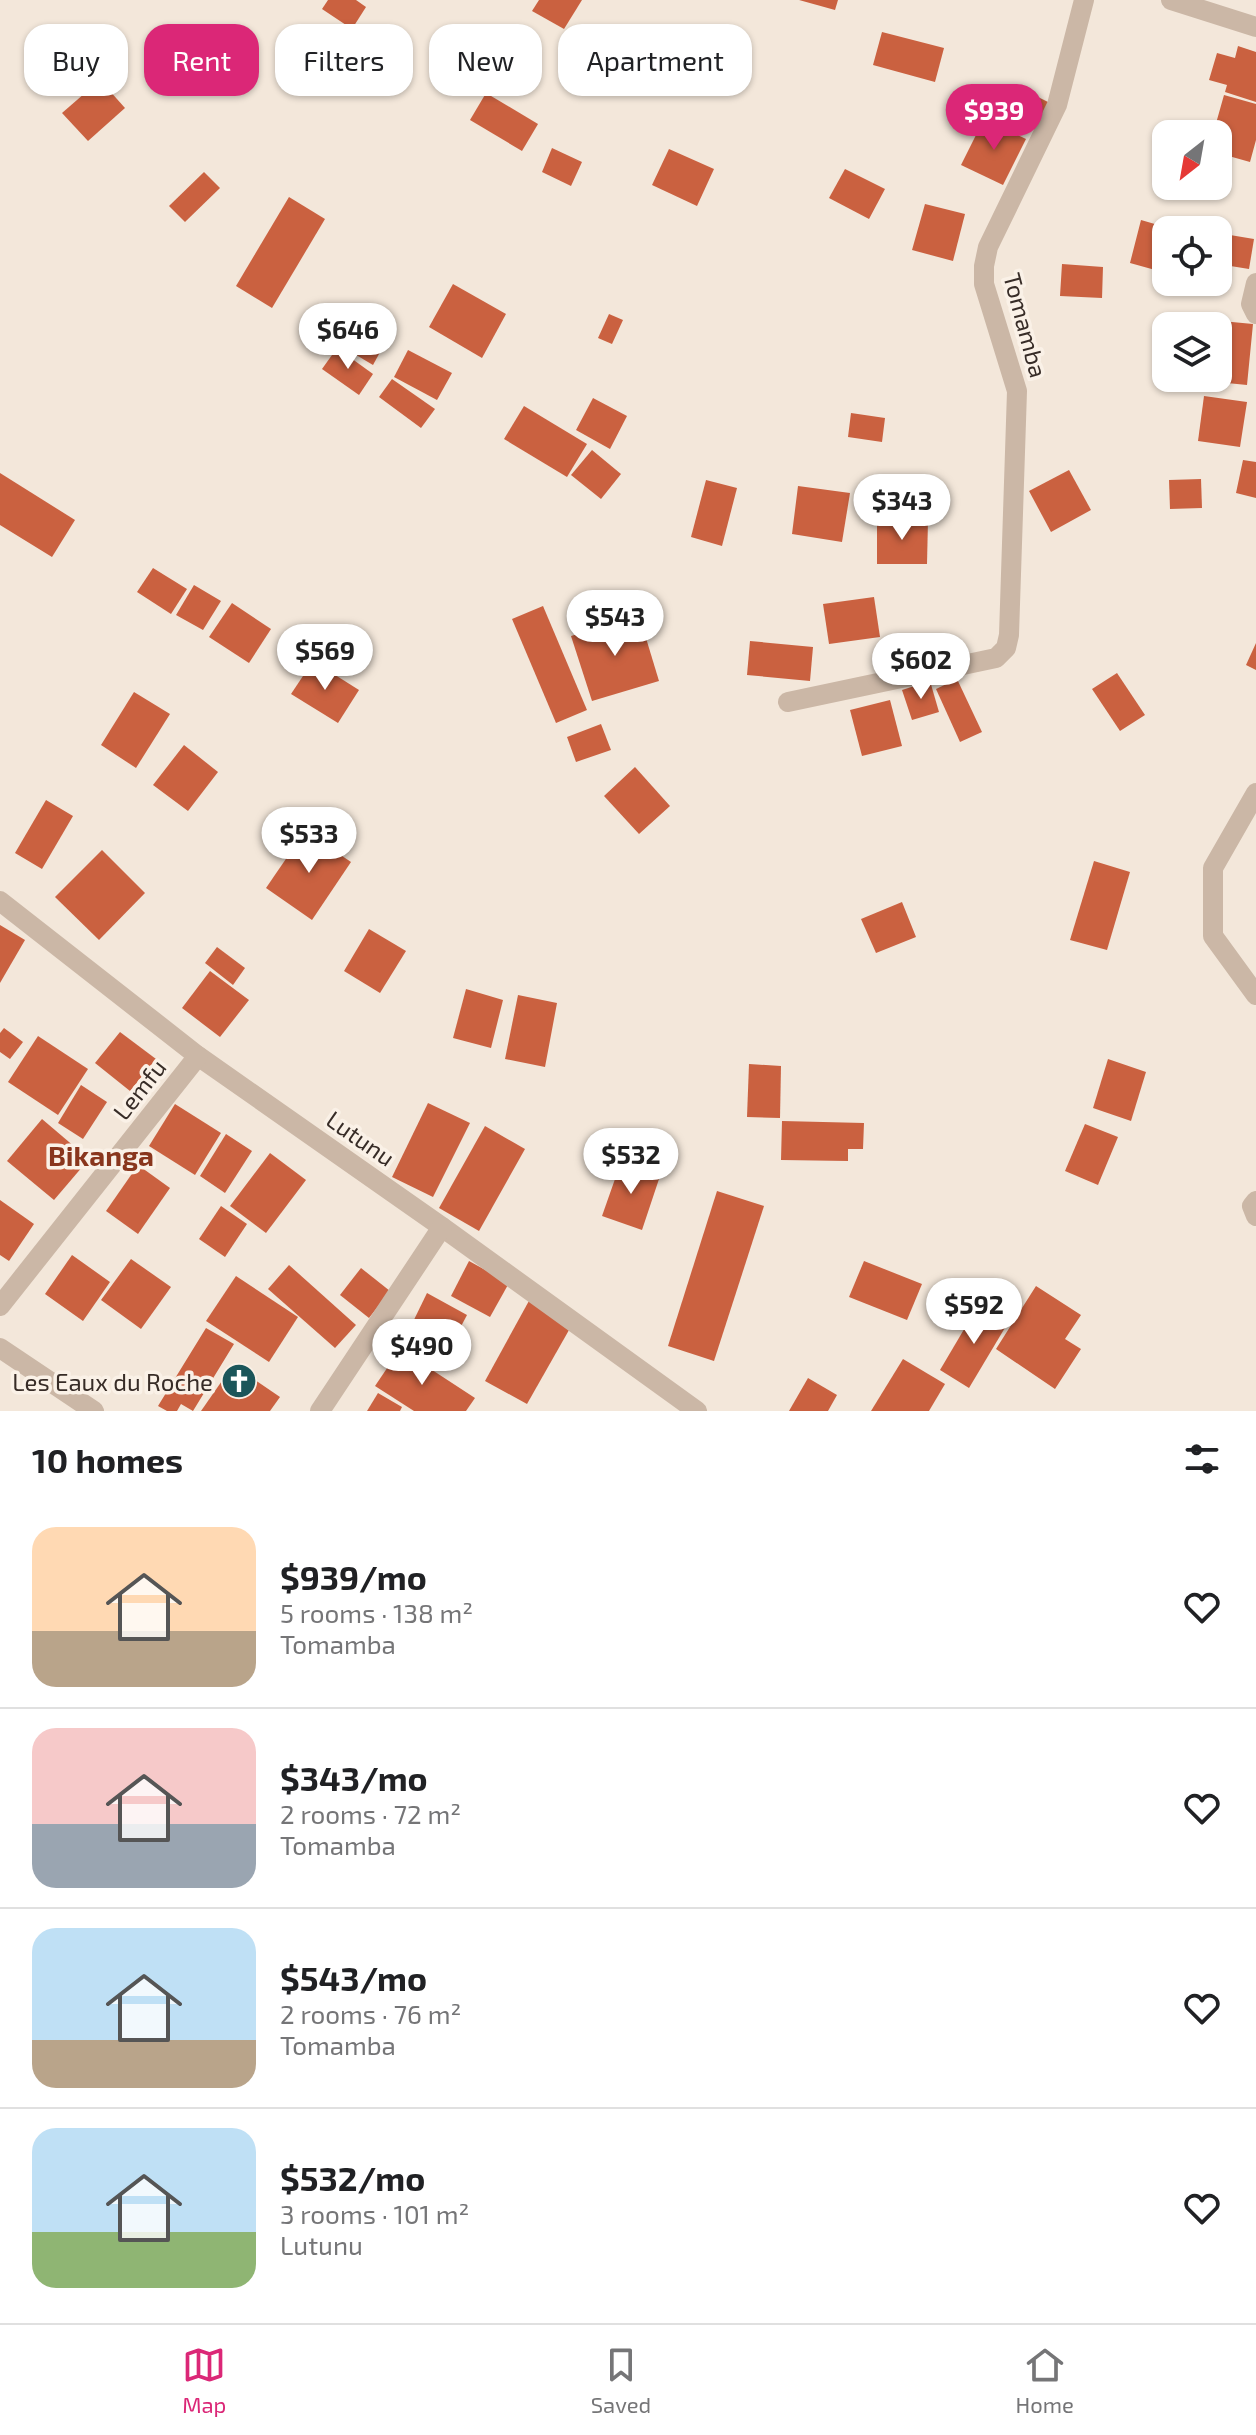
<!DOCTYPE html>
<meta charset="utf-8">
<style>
:root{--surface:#fff;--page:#f6f6f6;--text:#202124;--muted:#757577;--line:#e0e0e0;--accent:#db2777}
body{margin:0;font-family:"Exo 2",sans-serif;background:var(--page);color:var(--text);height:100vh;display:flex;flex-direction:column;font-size:30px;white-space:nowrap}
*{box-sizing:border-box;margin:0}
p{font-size:26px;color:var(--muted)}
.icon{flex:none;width:44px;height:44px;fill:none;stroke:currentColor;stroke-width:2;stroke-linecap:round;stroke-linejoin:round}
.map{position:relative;height:1411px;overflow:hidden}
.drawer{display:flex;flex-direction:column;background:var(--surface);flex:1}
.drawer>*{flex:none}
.guide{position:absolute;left:24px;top:24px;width:800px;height:72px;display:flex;gap:16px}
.needle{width:52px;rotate:211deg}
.fabs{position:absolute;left:1152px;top:120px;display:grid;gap:16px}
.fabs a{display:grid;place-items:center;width:80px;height:80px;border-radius:16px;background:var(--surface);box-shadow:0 2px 6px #0004;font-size:40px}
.price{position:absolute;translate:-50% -68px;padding:0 18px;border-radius:28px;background:#fff;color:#222;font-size:26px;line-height:52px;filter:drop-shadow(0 2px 4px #0008)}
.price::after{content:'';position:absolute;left:50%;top:48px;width:24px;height:18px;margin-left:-12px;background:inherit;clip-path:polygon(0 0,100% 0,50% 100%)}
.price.active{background:var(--accent);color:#fff}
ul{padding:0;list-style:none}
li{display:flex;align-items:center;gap:24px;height:200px;padding:0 32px}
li+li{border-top:2px solid var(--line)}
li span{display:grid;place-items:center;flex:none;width:224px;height:160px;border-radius:24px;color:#555}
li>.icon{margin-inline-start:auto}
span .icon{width:96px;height:96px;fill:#fffc;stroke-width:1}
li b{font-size:34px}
h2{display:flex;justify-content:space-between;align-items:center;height:96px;padding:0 32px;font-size:34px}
.tag{padding:0 28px;border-radius:24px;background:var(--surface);box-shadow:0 2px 6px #0004;font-size:28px;line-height:72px}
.tag.active{background:var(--accent);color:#fff}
.tabs{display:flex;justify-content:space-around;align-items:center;height:112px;border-top:2px solid var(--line);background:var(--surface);font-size:22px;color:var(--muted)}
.tabs a{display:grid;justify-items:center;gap:4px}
.tabs .active{color:var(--accent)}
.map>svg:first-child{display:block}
</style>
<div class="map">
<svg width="1256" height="1411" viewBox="0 0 1256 1411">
<rect width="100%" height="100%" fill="#f3e7da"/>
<g fill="#ca6140">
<path d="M328,0H356L366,7L352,29L322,9Z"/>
<path d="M539,0H582L564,29L532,11Z"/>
<path d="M799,0H838L835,10Z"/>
<path d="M882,32L944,48L935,82L873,65Z"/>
<path d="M1238,46L1256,52V102L1225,92L1227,85L1209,80L1217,53L1235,58Z"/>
<path d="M450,47L480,67L460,96L430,76Z"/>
<path d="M100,80L125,108L88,141L62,113Z"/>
<path d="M1014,85L1054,105L1041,132L1000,112Z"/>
<path d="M486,93L538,124L522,151L470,120Z"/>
<path d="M1224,95L1256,104V140L1250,162L1218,153V134H1213Z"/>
<path d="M984,119L1026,139L1003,185L961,165Z"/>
<path d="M552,148L582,162L571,186L542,172Z"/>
<path d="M669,149L714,169L697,206L652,185Z"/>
<path d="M845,169L885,189L869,219L829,198Z"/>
<path d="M204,172L220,188L185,222L169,206Z"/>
<path d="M289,197L325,219L272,308L236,286Z"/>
<path d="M925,204L965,214L953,261L912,250Z"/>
<path d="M1141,220L1172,229L1166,230V273L1130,263Z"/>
<path d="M1218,233L1254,239L1249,269L1218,264Z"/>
<path d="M1062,264L1103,267L1102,298L1060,296Z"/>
<path d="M453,284L506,314L482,358L429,327Z"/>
<path d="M355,311L391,332L373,365L336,343Z"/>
<path d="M609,314L623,320L612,344L598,338Z"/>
<path d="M1190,318L1253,324L1247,385L1197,380V378H1218V326H1189Z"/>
<path d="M337,348L373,374L359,395L322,369Z"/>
<path d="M408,350L452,373L437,400L394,377Z"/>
<path d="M392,379L435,409L421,428L379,397Z"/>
<path d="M1204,396L1247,402L1240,447L1198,441Z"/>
<path d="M593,398L627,416L610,449L576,430Z"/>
<path d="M524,406L587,444L567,477L504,439Z"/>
<path d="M851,413L885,418L882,442L848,437Z"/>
<path d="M592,450L621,474L601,499L571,475Z"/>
<path d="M1243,460L1256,462V498L1236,493Z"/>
<path d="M1069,470L1091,510L1051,532L1029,491Z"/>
<path d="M0,473L75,520L52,557L0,525Z"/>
<path d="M1201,479L1202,508L1170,509L1169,480Z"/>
<path d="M706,480L737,488L722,546L691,537Z"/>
<path d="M798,486L850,493L842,542L792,534Z"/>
<path d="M877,519L928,520L927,564H877Z"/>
<path d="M153,568L187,589L171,614L137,592Z"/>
<path d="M194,585L221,601L203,630L176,615Z"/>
<path d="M874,597L880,637L829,644L823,604Z"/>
<path d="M232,603L271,629L249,663L209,637Z"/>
<path d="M543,606L587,710L556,723L512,619Z"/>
<path d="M639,615L659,681L592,701L571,636Z"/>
<path d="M750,641L813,647L810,681L747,675Z"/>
<path d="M1256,643V670L1246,665Z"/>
<path d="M313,661L359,690L338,723L291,694Z"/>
<path d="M1117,673L1145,715L1120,731L1092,689Z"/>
<path d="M957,679L982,732L960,742L936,689Z"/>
<path d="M930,681L939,712L912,720L902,690Z"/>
<path d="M134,692L170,714L136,768L101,745Z"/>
<path d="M890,700L902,746L862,756L850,710Z"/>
<path d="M601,724L611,750L576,762L567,737Z"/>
<path d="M184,745L218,772L188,811L153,785Z"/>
<path d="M635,767L670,806L639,834L604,796Z"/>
<path d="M46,800L73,816L42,869L15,853Z"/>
<path d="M305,831L351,862L312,920L266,888Z"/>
<path d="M102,850L145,893L99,940L55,897Z"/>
<path d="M1094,861L1130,872L1107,950L1070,940Z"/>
<path d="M902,902L916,937L876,953L861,919Z"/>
<path d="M0,925L25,940L0,983Z"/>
<path d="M369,929L406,951L380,993L344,971Z"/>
<path d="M217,947L245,968L233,985L205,963Z"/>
<path d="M210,971L249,1000L220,1037L182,1008Z"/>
<path d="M466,989L503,1000L491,1048L453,1038Z"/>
<path d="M518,995L557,1003L545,1067L505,1059Z"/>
<path d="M4,1028L23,1042L10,1059L0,1052V1033Z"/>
<path d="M120,1032L156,1059L130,1091L95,1063Z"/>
<path d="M38,1036L88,1069L58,1115L8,1082Z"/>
<path d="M1108,1059L1146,1072L1131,1121L1093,1108Z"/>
<path d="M749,1064L781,1066L780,1118L747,1117Z"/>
<path d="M81,1085L107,1102L83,1139L58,1123Z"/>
<path d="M428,1103L470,1123L433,1197L392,1177Z"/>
<path d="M175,1104L221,1133L195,1175L149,1146Z"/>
<path d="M42,1119L89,1159L54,1200L7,1161Z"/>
<path d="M782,1121L864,1123L863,1149H848V1161L781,1160Z"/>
<path d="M1085,1124L1118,1137L1098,1185L1065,1171Z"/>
<path d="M485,1126L525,1149L479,1231L439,1208Z"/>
<path d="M226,1134L252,1151L225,1193L200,1176Z"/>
<path d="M270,1153L306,1180L266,1233L230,1206Z"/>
<path d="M621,1162L660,1176L642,1230L602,1216Z"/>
<path d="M138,1165L170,1188L138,1234L106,1211Z"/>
<path d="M717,1191L764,1206L714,1361L668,1346Z"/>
<path d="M0,1200L34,1224L9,1261L0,1255Z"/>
<path d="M221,1206L247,1224L225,1257L199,1239Z"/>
<path d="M72,1255L110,1282L83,1321L45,1294Z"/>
<path d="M131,1259L171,1287L141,1329L101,1300Z"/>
<path d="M469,1261L509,1283L490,1317L451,1296Z"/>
<path d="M864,1261L922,1284L907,1320L849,1297Z"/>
<path d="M289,1265L356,1325L335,1348L268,1289Z"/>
<path d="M361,1268L390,1291L369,1318L340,1295Z"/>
<path d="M236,1276L298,1317L269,1362L206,1321Z"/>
<path d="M1036,1286L1081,1315L1065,1339L1081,1349L1055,1389L996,1349Z"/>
<path d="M427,1293L467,1315L449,1349L410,1328Z"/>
<path d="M530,1299L573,1323L527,1404L485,1381Z"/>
<path d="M979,1304L1009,1321L969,1388L940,1370Z"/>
<path d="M206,1328L234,1344L193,1411L181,1404L177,1411H167L158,1406Z"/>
<path d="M400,1349L475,1398L466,1411H414L375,1386Z"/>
<path d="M903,1359L945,1384L929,1411H871Z"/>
<path d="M233,1365L280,1397L270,1411H201Z"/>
<path d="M808,1378L837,1395L828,1411H789Z"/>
<path d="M378,1393L402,1407L400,1411H367Z"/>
</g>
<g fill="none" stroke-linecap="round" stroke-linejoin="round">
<g stroke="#cbb7a6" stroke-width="20">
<path d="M1171,0L1256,27"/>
<path d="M1256,283L1251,304L1256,314"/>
<path d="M788,702L996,658L1006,648L1009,635L1017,391L984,284V266L988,247L1057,105L1084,0"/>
<path d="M1256,793L1213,868V936L1256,995"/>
<path d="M0,901L198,1056L442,1227L697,1411"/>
<path d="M1256,1201L1252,1206L1256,1216"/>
<path d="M0,1306L198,1056"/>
<path d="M0,1348L94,1411"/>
<path d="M320,1411L442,1227"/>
</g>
</g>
<defs>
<symbol id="church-disc" viewBox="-11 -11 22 22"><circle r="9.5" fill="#1b565a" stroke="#faf1e7"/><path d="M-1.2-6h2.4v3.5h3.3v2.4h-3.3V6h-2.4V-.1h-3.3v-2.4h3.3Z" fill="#fff"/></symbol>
</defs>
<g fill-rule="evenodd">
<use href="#church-disc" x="219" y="1361" width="40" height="40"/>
</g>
<g text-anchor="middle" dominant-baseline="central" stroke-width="7" stroke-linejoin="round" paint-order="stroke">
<g font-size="24" fill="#372c27" stroke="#faf1e7">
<text transform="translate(1026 325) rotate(75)">Tomamba</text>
<text transform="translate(139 1089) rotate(-52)">Lemfu</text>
<text transform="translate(361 1138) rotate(35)">Lutunu</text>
</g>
<g font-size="24" fill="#372c27" stroke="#faf1e7" text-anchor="end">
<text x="213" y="1381">Les Eaux du Roche</text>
</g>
<g font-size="28" font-weight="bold" fill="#89361d" stroke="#faf1e7">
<text x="101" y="1155">Bikanga</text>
</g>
</g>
</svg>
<div class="fabs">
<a><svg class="needle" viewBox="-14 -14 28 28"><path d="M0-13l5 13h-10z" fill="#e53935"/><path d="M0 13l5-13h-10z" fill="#757577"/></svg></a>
<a><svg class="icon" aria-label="locate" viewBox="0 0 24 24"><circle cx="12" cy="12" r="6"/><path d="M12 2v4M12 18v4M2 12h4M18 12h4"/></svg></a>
<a><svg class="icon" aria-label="layers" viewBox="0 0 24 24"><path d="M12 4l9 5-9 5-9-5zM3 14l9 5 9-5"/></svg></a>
</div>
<b class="price active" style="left:994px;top:152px">$939</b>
<b class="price" style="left:348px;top:371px">$646</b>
<b class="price" style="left:902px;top:542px">$343</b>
<b class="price" style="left:615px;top:658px">$543</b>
<b class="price" style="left:325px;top:692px">$569</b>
<b class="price" style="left:921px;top:701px">$602</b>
<b class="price" style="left:309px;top:875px">$533</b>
<b class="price" style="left:631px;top:1196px">$532</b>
<b class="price" style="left:974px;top:1346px">$592</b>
<b class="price" style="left:422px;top:1387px">$490</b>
<div class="guide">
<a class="tag">Buy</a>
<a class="tag active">Rent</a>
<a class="tag">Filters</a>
<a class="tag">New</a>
<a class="tag">Apartment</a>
</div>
</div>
<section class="drawer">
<h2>10 homes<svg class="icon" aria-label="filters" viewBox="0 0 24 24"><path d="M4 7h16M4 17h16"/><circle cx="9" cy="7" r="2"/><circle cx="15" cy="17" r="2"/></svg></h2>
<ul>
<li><span style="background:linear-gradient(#ffd9b3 65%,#b9a48a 0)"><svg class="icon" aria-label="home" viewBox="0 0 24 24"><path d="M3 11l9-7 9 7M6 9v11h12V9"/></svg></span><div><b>$939/mo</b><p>5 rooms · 138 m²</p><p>Tomamba</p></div><svg class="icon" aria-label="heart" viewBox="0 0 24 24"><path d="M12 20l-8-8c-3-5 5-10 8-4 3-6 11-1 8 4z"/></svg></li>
<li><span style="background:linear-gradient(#f6c9c9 60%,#9aa5b1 0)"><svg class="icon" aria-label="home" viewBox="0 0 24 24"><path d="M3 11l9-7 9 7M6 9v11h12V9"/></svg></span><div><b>$343/mo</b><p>2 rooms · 72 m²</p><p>Tomamba</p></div><svg class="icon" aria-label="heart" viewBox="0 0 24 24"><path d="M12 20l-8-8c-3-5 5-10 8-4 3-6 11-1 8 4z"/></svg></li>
<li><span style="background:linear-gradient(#bfe0f5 70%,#b9a48a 0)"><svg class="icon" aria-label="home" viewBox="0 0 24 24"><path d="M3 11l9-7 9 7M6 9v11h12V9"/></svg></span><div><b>$543/mo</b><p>2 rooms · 76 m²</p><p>Tomamba</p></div><svg class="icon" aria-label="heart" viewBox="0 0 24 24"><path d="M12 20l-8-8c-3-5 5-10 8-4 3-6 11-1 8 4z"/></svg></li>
<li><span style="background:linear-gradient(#bfe0f5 65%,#8fb573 0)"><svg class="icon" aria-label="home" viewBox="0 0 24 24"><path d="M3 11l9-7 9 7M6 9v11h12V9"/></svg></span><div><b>$532/mo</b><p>3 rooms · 101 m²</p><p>Lutunu</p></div><svg class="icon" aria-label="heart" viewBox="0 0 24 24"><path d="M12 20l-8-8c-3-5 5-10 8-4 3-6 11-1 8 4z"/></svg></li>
</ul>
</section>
<nav class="tabs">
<a class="active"><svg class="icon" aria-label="map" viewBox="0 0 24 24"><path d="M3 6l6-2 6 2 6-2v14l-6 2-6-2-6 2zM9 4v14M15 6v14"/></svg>Map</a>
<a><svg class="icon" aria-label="saved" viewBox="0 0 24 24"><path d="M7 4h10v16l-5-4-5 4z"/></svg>Saved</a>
<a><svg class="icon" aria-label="home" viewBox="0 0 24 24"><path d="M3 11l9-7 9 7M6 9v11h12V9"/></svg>Home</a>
</nav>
